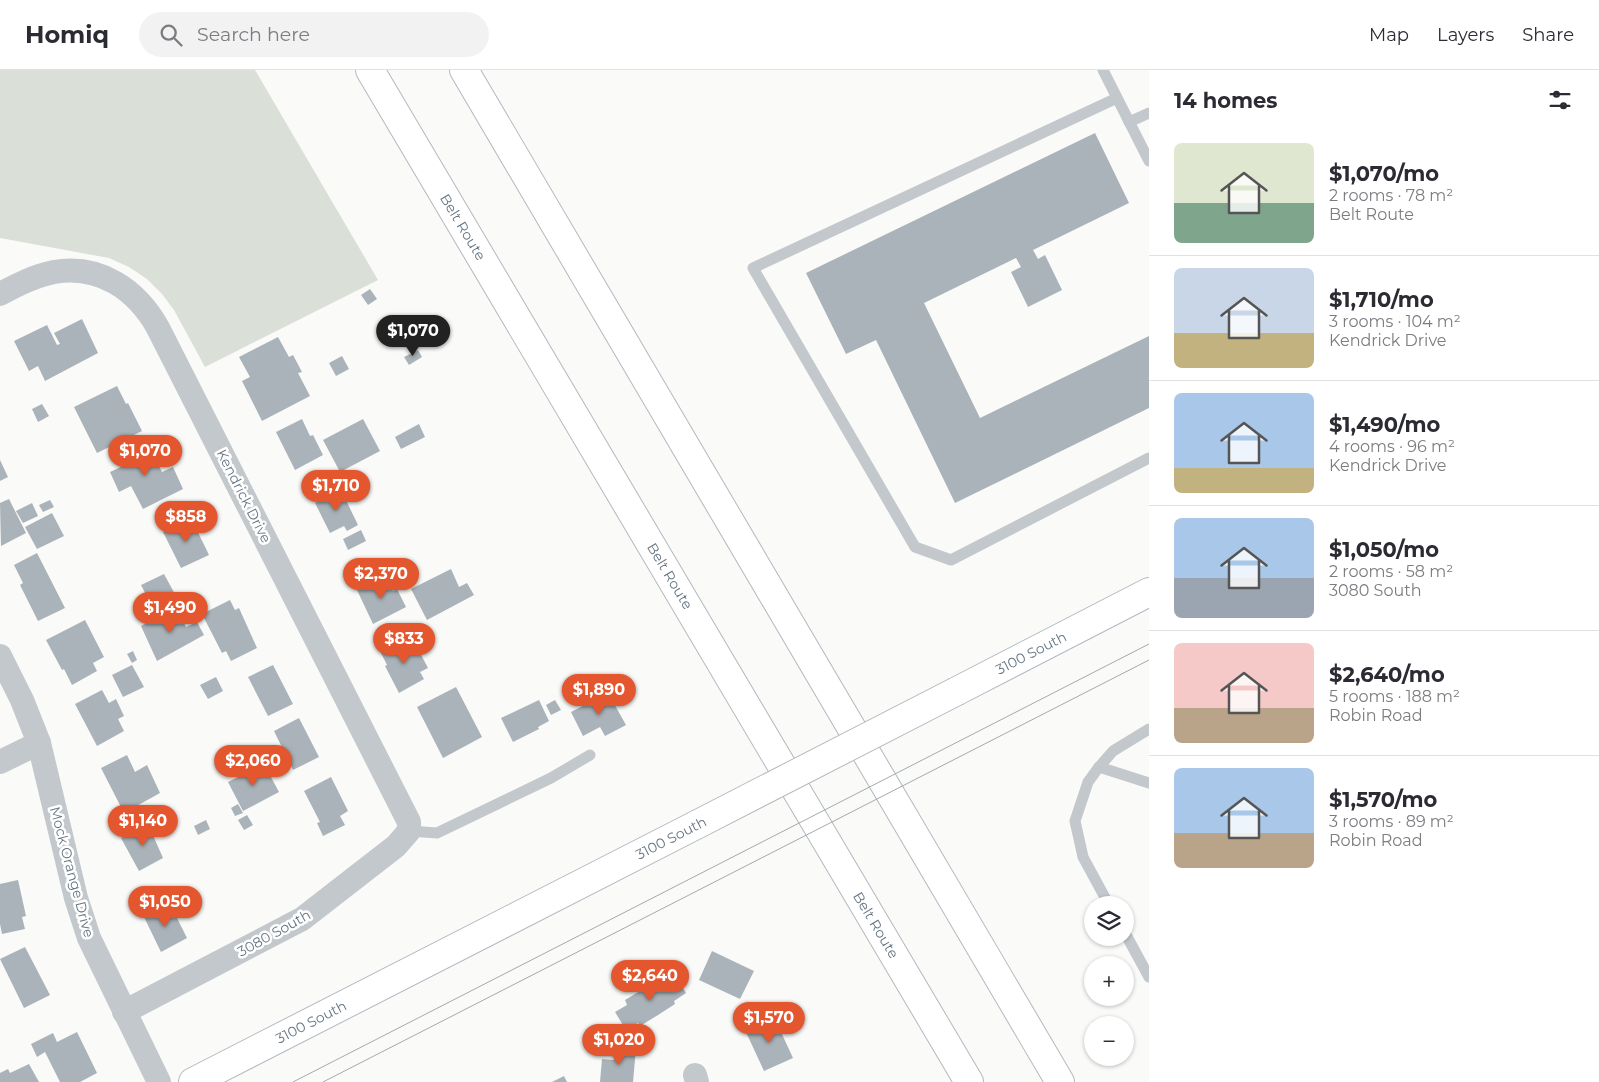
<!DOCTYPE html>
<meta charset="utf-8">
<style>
:root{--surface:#fff;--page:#f2f2f3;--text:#2b2b33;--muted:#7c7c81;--line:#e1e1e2;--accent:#e4572e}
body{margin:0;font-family:Montserrat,sans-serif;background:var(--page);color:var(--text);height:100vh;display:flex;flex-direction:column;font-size:19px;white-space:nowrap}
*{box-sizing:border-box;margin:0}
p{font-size:16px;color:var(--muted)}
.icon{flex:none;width:28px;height:28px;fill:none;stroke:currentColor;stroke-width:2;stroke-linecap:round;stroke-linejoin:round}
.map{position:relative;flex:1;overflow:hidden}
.panel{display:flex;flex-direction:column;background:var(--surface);width:450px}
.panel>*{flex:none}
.tools{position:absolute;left:1084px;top:826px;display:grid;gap:10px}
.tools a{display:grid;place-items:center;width:50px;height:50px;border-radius:50%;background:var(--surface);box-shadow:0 1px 4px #0004;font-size:25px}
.price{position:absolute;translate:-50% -42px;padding:0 11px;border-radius:18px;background:var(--accent);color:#fff;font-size:16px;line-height:32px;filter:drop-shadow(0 1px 2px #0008)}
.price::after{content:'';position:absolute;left:50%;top:30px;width:15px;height:11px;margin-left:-8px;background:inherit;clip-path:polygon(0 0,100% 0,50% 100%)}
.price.selected{background:#222;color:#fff}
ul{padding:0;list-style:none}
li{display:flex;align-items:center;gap:15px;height:125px;padding:0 25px}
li+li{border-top:1px solid var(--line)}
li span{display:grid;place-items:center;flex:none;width:140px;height:100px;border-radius:8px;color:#555}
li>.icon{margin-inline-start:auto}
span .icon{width:60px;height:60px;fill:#fffc;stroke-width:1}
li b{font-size:21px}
h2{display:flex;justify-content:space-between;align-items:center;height:60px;padding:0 25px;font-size:21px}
header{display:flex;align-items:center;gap:30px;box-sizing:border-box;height:70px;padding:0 25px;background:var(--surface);border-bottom:1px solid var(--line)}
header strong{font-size:24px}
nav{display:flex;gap:28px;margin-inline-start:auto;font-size:18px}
.search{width:350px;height:45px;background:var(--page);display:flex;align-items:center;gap:12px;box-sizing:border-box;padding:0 18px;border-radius:28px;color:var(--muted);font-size:19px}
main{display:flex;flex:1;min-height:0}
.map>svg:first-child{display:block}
</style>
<header>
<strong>Homiq</strong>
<div class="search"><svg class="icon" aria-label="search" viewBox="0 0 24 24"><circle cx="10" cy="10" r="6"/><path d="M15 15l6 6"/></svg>Search here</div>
<nav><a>Map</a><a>Layers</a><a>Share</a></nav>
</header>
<main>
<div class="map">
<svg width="1149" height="1012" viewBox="0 0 1149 1012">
<rect width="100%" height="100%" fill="#fafaf8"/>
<path fill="#dadfd7" d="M0,0H255L378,210L205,297L174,240L162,224L147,209L129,197L109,188L0,168Z"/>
<g fill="#aab3b9">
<path d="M1095,63L1129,133L1033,180L1038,189L1045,185L1062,220L1028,237L1011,202L1021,197L1016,188L924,233L980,348L1149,266V338L955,433L876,270L846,284L806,203Z"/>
<path d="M370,219L377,229L368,235L361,225Z"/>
<path d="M82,249L98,283L45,311L38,296L29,301L14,271L47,255L57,275L60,274L54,263Z"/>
<path d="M278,267L289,287L293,285L302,302L298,303L310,326L262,351L242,311L250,307L239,287Z"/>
<path d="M418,280L422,287L409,295L404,287Z"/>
<path d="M342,286L349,299L336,306L329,293Z"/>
<path d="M117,316L126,334L128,333L142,361L97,383L74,337Z"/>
<path d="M42,334L49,346L38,352L32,339Z"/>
<path d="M302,349L310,366L313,365L323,385L295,400L276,362Z"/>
<path d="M363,349L380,381L340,402L323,370Z"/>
<path d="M419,354L425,367L401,379L395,367Z"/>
<path d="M142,372L146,381L150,379L162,402L173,397L183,419L143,439L131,416L119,422L110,402L125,395L123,392L126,391L121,382Z"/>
<path d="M0,390L8,407L0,411Z"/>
<path d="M341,420L358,455L347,461L344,456L330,463L315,433Z"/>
<path d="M9,429L26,463L1,476L0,433Z"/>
<path d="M50,430L54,437L43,442L39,435Z"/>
<path d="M32,433L38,446L23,453L16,441Z"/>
<path d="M52,443L64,466L37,479L25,457Z"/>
<path d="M191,448L209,485L181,498L163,462Z"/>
<path d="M361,460L366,471L348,480L343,469Z"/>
<path d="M37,483L65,538L38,551L20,515L23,513L14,495Z"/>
<path d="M451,499L459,517L467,513L474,525L427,550L411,519Z"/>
<path d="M164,504L176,526L153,538L141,515Z"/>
<path d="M385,506L393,521L397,519L406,537L373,554L357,520Z"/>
<path d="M230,530L235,540L239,538L257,578L231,591L226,581L222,583L202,544Z"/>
<path d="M176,538L186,557L197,552L204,565L157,591L141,556Z"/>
<path d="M85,550L104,587L93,593L97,601L72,615L64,599L62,600L46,570Z"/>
<path d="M403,569L411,583L418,579L428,598L420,602L424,609L399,623L385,596L387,595L380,581Z"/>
<path d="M133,581L137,590L132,593L127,584Z"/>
<path d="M132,595L144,617L123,627L112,605Z"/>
<path d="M273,595L293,634L268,646L248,607Z"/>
<path d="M216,607L223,621L208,629L200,615Z"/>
<path d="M456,617L482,667L443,688L417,637Z"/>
<path d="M102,620L109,633L116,629L124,646L118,649L124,661L97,676L75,634Z"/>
<path d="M608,623L626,655L605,666L600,657L583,666L571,642Z"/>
<path d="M539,630L549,651L538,657L539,659L513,672L501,648Z"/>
<path d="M555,630L561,640L551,645L546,635Z"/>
<path d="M299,648L319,687L293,700L274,661Z"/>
<path d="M127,685L135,702L147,695L160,723L124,743L101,698Z"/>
<path d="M264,694L279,722L243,741L228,712Z"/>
<path d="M331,707L348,741L340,746L345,755L323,766L317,753L320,752L304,721Z"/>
<path d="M238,734L243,743L235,746L231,738Z"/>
<path d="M247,745L253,755L244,760L238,750Z"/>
<path d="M206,750L210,759L198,765L194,756Z"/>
<path d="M148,754L163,788L139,801L121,768Z"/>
<path d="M18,810L26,846L22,847L25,859L2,864L0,854V814Z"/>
<path d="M170,834L187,868L161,882L144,847Z"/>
<path d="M25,877L50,925L24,938L0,889Z"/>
<path d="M712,881L754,901L740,929L699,910Z"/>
<path d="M675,905L686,923L674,931L675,934L658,945L640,956L638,953L626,960L615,942L627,935L625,930L660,909L662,913Z"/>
<path d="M774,947L793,988L764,1001L745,960Z"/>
<path d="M77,962L97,1003L80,1012H60L45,982L37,987L31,974L53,963L57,972Z"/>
<path d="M615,976L636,978L633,1012H600L602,989L614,990Z"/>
<path d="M29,994L39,1012H0V1003L8,999L10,1003Z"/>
<path d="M564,1006L567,1012H552Z"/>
</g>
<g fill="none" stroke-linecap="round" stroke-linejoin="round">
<defs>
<g id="secondary">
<path d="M957,621L1149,522"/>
<path d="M193,1012L698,754"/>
</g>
<g id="highway">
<path d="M370,0L969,1012"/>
<path d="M464,0L1060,1012"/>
</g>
</defs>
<use href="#secondary" stroke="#b3babf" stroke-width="30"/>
<use href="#highway" stroke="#b4b9bd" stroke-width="30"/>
<g stroke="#c3c8cc" stroke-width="11">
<path d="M1103,0L1149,91"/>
<path d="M1117,28L753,198L915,477L951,490L1149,388"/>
<path d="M1129,52L1149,43"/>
<path d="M1099,697L1149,713"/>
<path d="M409,761L437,763L551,708L590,685"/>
<path d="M1109,835L1083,787L1075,751L1088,712L1099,697L1113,681L1149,659"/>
<path d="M1125,863L1149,907"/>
</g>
<g stroke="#c3c8cc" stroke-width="24">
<path d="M0,224C17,215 34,206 54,202C100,194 137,220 158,258L409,752V761L396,776L302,849L124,942"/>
<path d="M0,586L22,630L39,673L76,828L89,868L159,1012"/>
<path d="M0,692L39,673"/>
<path d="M695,1005L697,1012"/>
</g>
<use href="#secondary" stroke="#fff" stroke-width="28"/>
<use href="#highway" stroke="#fff" stroke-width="28"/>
<g stroke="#a2aab0" stroke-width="1">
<path d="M293,1012L1149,574"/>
<path d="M323,1012L1149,590"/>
</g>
<defs>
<path id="secondary-bridge" d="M698,754L957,621"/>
</defs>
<use href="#secondary-bridge" stroke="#b3babf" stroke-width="30" stroke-linecap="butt"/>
<use href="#secondary-bridge" stroke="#fff" stroke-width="28"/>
</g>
<g text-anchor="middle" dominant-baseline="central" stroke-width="5" stroke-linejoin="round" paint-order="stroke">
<g font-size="14" fill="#657683" stroke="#fff">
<text transform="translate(463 157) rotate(59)">Belt Route</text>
<text transform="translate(244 426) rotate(63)">Kendrick Drive</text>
<text transform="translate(670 506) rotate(59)">Belt Route</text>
<text transform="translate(1031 583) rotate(-27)">3100 South</text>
<text transform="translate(671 768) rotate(-27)">3100 South</text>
<text transform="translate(72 802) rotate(75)">Mock Orange Drive</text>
<text transform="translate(876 855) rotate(59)">Belt Route</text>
<text transform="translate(274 863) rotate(-29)">3080 South</text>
<text transform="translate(311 952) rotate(-27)">3100 South</text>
</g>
</g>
</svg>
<div class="tools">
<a><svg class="icon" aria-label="layers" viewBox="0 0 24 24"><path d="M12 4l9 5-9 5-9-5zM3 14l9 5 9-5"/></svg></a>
<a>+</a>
<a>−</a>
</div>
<b class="price selected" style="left:413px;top:287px">$1,070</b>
<b class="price" style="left:145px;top:407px">$1,070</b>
<b class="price" style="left:336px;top:442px">$1,710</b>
<b class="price" style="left:186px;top:473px">$858</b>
<b class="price" style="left:381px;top:530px">$2,370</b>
<b class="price" style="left:170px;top:564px">$1,490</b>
<b class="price" style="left:404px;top:595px">$833</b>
<b class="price" style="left:599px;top:646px">$1,890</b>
<b class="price" style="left:253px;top:717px">$2,060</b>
<b class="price" style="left:143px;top:777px">$1,140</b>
<b class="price" style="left:165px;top:858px">$1,050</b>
<b class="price" style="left:650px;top:932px">$2,640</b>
<b class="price" style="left:769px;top:974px">$1,570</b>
<b class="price" style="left:619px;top:996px">$1,020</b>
</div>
<section class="panel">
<h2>14 homes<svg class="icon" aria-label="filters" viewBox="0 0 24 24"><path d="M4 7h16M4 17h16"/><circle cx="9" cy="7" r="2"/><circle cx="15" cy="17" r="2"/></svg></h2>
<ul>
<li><span style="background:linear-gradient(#dfe7d0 60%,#7fa58c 0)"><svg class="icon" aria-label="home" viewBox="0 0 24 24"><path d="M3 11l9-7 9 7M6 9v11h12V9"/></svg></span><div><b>$1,070/mo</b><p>2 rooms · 78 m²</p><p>Belt Route</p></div></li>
<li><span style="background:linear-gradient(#c9d6e8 65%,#c2b280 0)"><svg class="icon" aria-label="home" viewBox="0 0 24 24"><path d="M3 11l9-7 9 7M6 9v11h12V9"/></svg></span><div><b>$1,710/mo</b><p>3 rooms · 104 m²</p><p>Kendrick Drive</p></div></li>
<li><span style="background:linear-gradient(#a9c7e8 75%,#c2b280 0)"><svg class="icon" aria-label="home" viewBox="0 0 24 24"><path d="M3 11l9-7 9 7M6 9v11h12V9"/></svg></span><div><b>$1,490/mo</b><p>4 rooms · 96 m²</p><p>Kendrick Drive</p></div></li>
<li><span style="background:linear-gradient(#a9c7e8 60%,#9aa5b1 0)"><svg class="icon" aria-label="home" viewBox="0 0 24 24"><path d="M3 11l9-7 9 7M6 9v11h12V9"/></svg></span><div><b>$1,050/mo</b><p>2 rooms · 58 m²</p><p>3080 South</p></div></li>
<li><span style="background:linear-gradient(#f6c9c9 65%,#b9a48a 0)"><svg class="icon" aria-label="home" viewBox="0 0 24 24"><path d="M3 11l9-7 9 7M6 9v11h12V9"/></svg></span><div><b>$2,640/mo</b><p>5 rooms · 188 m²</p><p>Robin Road</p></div></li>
<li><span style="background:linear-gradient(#a9c7e8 65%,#b9a48a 0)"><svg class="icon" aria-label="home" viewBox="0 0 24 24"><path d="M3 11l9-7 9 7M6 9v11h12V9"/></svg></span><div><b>$1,570/mo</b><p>3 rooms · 89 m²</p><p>Robin Road</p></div></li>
</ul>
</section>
</main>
